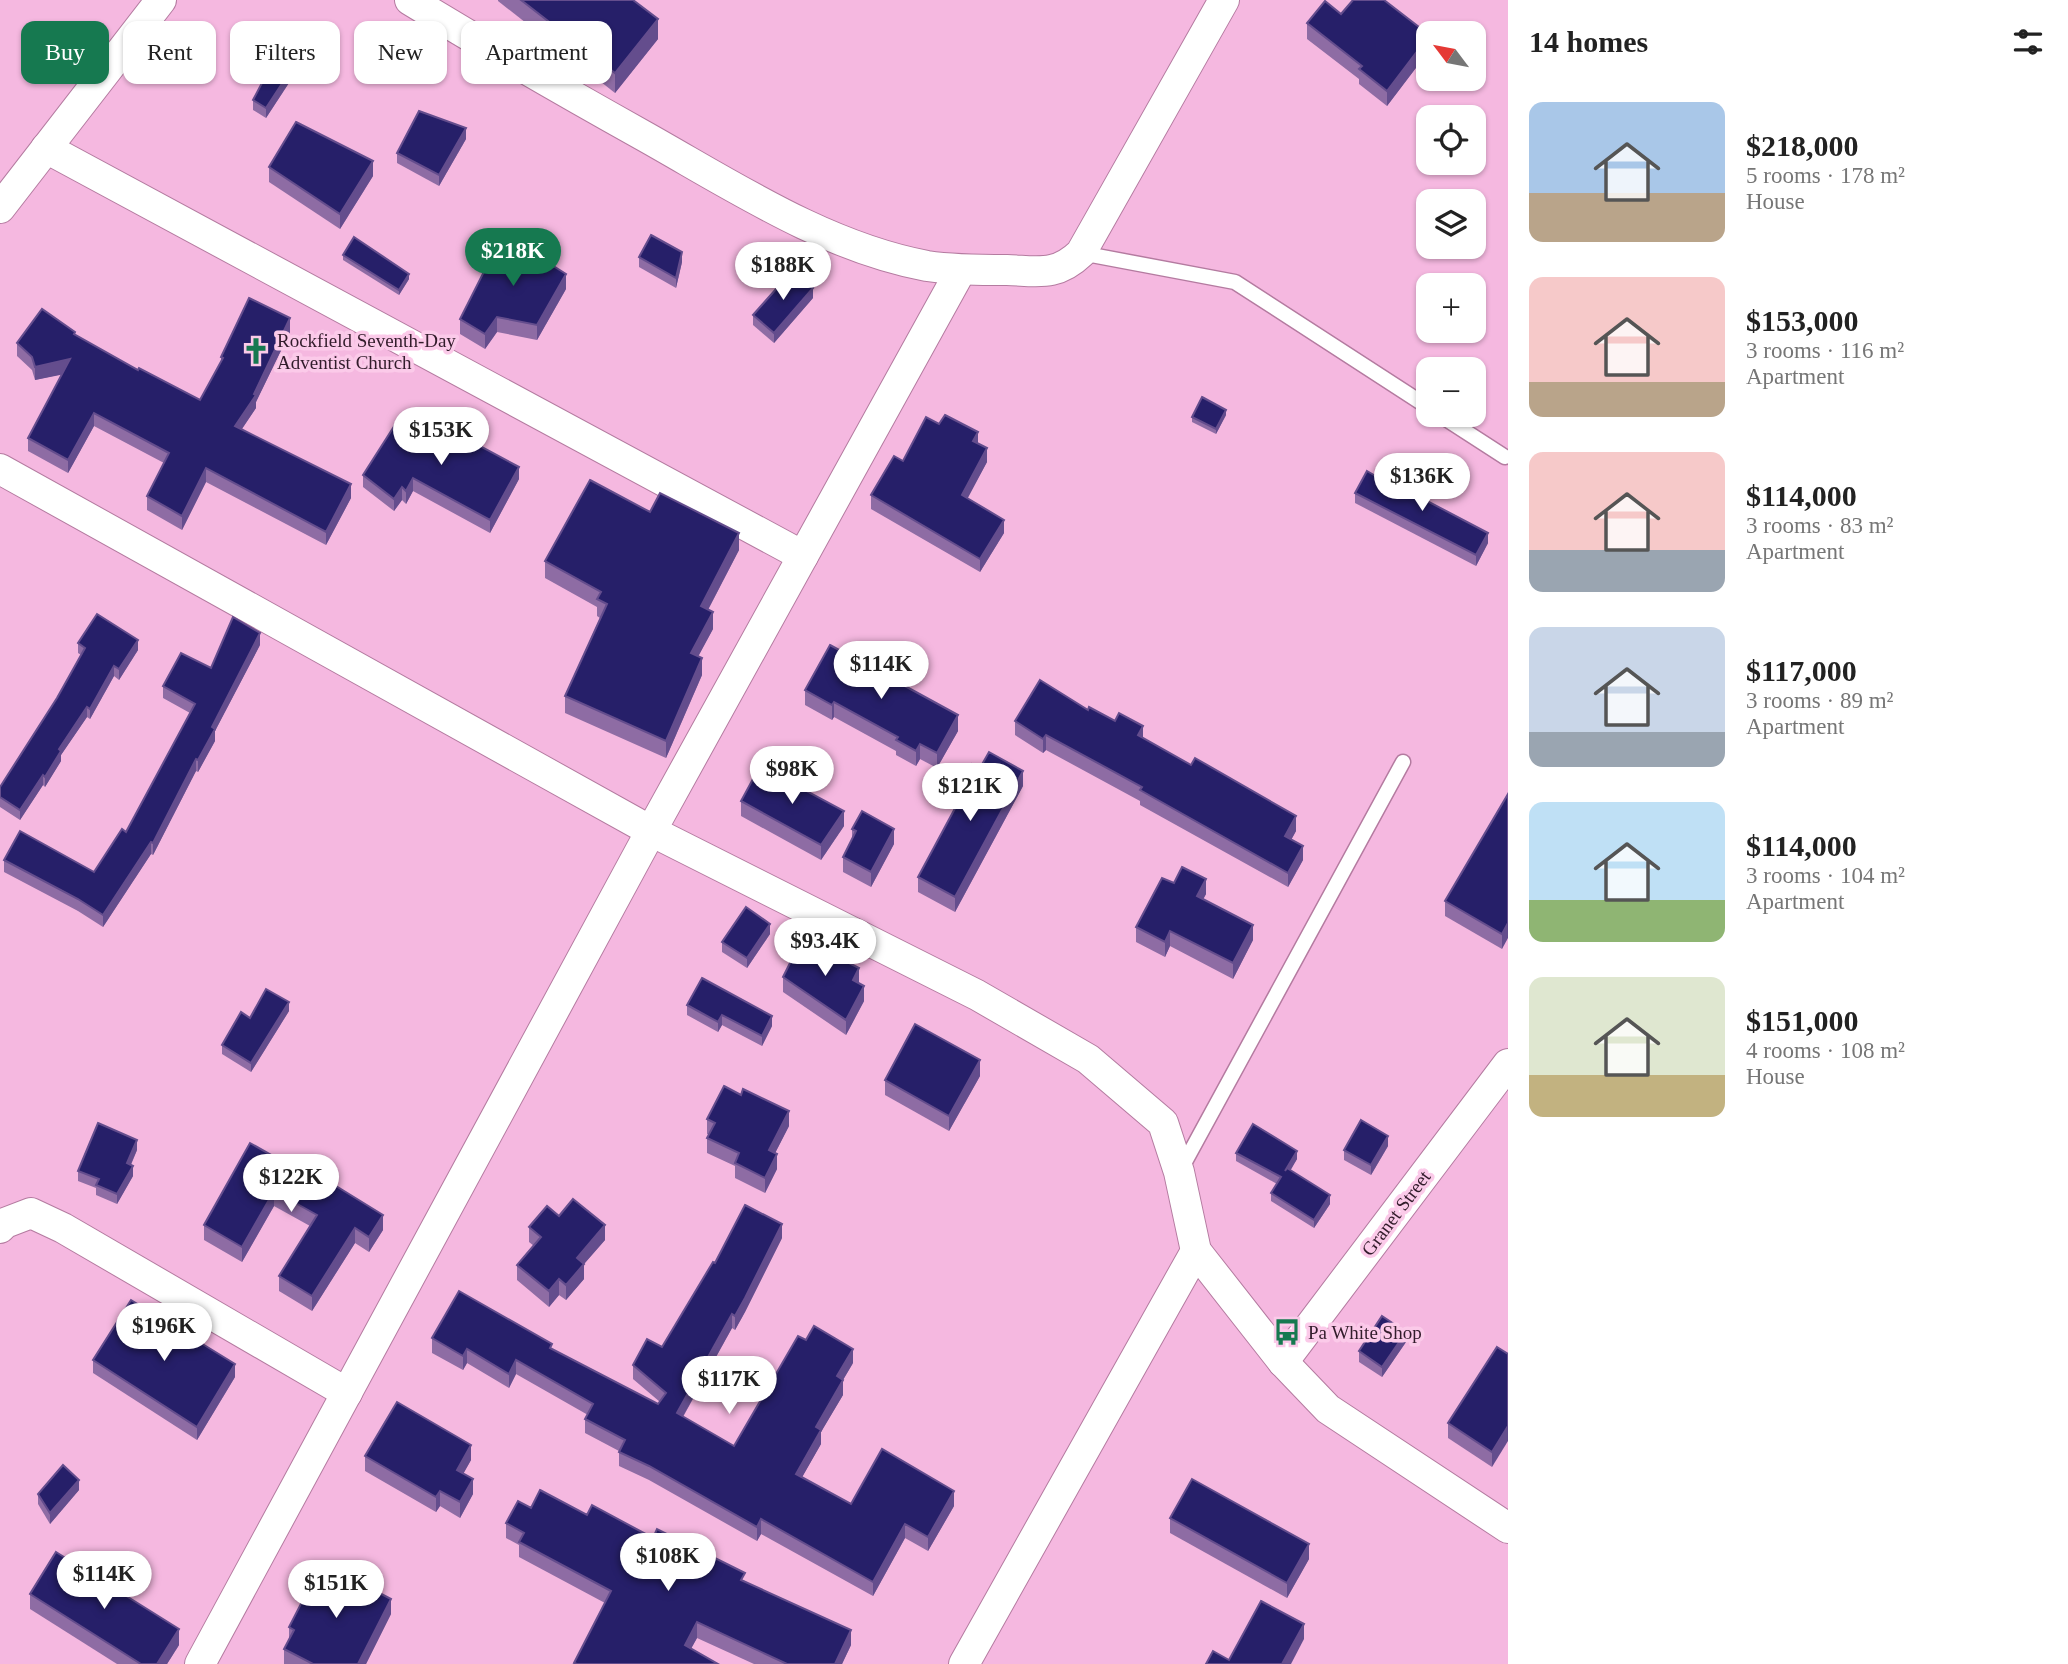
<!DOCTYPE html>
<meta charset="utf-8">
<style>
:root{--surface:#fff;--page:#f6f6f6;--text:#222;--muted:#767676;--accent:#167950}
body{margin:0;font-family:Georgia,serif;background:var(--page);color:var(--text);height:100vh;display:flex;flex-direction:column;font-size:26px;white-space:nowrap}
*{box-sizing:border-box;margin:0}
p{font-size:23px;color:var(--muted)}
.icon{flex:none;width:38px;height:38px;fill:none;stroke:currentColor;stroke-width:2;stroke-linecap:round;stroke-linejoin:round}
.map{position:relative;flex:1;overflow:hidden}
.details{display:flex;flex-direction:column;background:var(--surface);width:560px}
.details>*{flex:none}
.guide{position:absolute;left:21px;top:21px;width:665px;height:63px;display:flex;gap:14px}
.needle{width:46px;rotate:302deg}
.fabs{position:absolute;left:1416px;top:21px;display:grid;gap:14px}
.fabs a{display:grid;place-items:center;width:70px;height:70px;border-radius:14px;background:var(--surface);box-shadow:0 2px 5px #0004;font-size:35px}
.price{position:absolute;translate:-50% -60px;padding:0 16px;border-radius:24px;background:#fff;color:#222;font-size:23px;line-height:46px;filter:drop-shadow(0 2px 4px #0008)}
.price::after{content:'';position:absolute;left:50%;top:42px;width:21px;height:16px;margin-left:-10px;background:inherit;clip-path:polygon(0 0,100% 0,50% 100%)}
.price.on{background:var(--accent);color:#fff}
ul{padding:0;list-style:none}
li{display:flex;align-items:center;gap:21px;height:175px;padding:0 21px}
li span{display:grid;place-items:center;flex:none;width:196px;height:140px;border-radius:14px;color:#555}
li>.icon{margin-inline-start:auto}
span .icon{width:84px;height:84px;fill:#fffc;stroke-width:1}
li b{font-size:30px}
h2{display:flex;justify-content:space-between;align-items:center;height:84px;padding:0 21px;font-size:30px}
.chip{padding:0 24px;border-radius:14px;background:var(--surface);box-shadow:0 2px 5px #0004;font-size:24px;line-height:63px}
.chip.on{background:var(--accent);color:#fff}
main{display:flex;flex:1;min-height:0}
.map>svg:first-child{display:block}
</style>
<main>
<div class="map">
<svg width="1508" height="1664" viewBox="0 0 1508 1664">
<rect width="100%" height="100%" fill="#f5b8e0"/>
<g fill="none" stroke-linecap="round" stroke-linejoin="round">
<defs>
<g id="service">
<path d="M1081,253L1235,282L1428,407"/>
<path d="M1440,415L1505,457"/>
<path d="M1180,1171L1403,762"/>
</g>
<g id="minor">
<path d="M410,0C487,47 565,92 644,136C733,186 825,247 927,266C954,270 980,270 1007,270C1038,271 1056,277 1081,253L1224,0"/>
<path d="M46,148L803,556"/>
<path d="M0,208L161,0"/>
<path d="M0,469L651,831L977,995L1088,1059L1163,1123L1179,1172L1196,1251L1283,1362L1328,1409L1508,1528"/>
<path d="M0,1228L5,1223L31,1213L63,1228L347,1393"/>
<path d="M1283,1362L1508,1064"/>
<path d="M200,1664L651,831L961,270"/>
<path d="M964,1664L1196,1251"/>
</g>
</defs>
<use href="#service" stroke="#b47ba0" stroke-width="17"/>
<use href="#minor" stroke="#b47ba0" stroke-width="32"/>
<use href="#service" stroke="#fff" stroke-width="14"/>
<use href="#minor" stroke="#fff" stroke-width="30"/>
</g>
<g fill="#8e6ca4">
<path d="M498,0H633L658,39L615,93L498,1Z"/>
<path d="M1341,14L1428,34V52L1387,106L1359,84V79L1307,39V23Z"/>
<path d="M300,66L266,118L253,110V100Z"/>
<path d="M466,139L439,186L397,163V153Z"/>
<path d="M269,167L373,176L340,229L269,182Z"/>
<path d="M343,255L409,279L399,295L343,260Z"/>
<path d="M639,257L682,262L676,288L639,267Z"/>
<path d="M566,289L537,340L497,332L485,349L460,334V319Z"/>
<path d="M813,298L774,343L753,325V315Z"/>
<path d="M290,332L256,402V408L242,429L351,498L326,545L206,482L182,530L147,510V496L164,463L94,426L68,473L28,451V438L62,374L35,380L32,370L17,356V343L75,335L138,370L200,400L221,362V357Z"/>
<path d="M1226,415L1216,434L1192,422V417Z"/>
<path d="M407,424L464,449L519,479L490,533L413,491L406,504L402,500L394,511L363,487V475Z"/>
<path d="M978,444L987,462L967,498L1004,533L980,572L871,509V495L903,461Z"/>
<path d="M1355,493L1488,543L1476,566L1355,503Z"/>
<path d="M650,512L739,550L708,610L713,629L698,656L702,675L666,758L565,713V696L600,618L597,616V607L545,578V561Z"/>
<path d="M78,643L138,650L119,680L114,676L90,719L87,717L61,755V761L45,787L43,785L20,820L0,807V787L57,698L81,655L78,653Z"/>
<path d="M260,645L215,731V741L198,772L196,771L153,855L151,854L103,927L78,911L4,872V860L94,872L126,832L190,713L163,698V686L211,668Z"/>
<path d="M805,690L958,731L937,768L920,759L916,766L896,755V751L834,717L832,720L805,705Z"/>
<path d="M1088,710L1143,738L1296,831L1291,840L1303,860L1288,887L1140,805V801L1046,750L1043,753L1015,735V721Z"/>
<path d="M980,768L1023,786L955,912L918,892V877L962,796V783Z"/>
<path d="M1508,794L1502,949L1445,916V901Z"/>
<path d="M741,801L844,826L821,860L741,816Z"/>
<path d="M852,829L894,844L871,887L843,872V857L852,839Z"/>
<path d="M1174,883L1206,894L1203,899L1253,940L1233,979L1170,946L1165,957L1136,942V927Z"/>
<path d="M770,934L747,968L722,952V942Z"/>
<path d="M783,977L859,983L864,1001L846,1035L783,992Z"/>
<path d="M687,1005L772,1026L762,1046L722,1025L718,1032L687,1015Z"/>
<path d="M289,1011L251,1072L222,1054V1045L250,1018Z"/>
<path d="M980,1076L949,1131L885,1095V1080Z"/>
<path d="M707,1119L789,1126L775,1153L777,1169L765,1193L735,1178V1166L707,1153V1138L709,1135L707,1134Z"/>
<path d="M250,1143L383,1230L369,1252L355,1243L312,1311L279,1291V1276L310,1226L274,1206L242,1262L204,1240V1225Z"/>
<path d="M1388,1146L1371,1175L1344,1160V1150Z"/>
<path d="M137,1150L131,1165L133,1176L117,1204L96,1195V1188L78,1181V1171Z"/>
<path d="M1236,1153L1297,1159L1290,1170L1330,1204L1314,1228L1271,1201V1193L1277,1184L1236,1161Z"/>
<path d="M559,1216L605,1240L584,1264V1279L566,1300L559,1295L549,1307L517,1280V1265L534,1246L529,1242V1227Z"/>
<path d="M782,1238L745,1312L735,1330L732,1328L683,1417L734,1446L853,1363L843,1380V1395L821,1432V1444L802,1477L851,1504L954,1506L928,1551L905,1538L873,1596L761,1534L757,1541L649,1480L619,1466V1451L585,1433V1419L588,1415L516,1374L509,1388L467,1363L463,1370L432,1353V1338L552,1349L658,1404L660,1402L633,1379V1365L662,1347L715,1263Z"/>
<path d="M1406,1342L1382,1377L1359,1362V1351Z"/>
<path d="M1497,1347L1492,1467L1448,1438V1423Z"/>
<path d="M93,1360L235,1377L197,1440L93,1373Z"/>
<path d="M365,1456L471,1460L463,1474L473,1494L460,1518L440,1506L436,1512L365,1471Z"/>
<path d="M79,1490L50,1524L38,1504V1494Z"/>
<path d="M531,1508L587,1515L653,1538L745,1581L851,1645L842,1664H754L697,1638L691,1648L718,1664H574L605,1603L519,1557V1545L506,1538V1523Z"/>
<path d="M1170,1518L1309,1559L1287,1598L1170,1533Z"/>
<path d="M30,1594L179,1645L167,1664H117L30,1609Z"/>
<path d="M391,1614L366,1664H284V1649L289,1641V1627Z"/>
</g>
<g fill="#644d8d">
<path d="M658,19V39L615,93V73Z"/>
<path d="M1428,37V52L1387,106V91Z"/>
<path d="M300,56V66L266,118V108Z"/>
<path d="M466,128V139L439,186V175Z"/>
<path d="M373,161V176L340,229V214Z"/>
<path d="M682,252V262L676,288V278Z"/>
<path d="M409,274V279L399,295V290Z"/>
<path d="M566,274V289L537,340V325Z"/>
<path d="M813,288V298L774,343V333Z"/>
<path d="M497,317V332L485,349V334Z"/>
<path d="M290,318V332L256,402V408L235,439V426L254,394Z"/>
<path d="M70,359V373L35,380V367Z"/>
<path d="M1226,410V415L1216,434V429Z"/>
<path d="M94,413V426L68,473V460Z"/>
<path d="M978,432V446L973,441Z"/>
<path d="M987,448V462L962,509V495Z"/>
<path d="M519,467V479L490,533V520Z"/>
<path d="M206,468V482L182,530V516Z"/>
<path d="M413,478V491L406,504V491Z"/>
<path d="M351,484V498L326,545V532Z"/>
<path d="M402,487V500L394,511V499Z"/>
<path d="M1004,520V533L980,572V559Z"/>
<path d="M739,533V550L701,623V606Z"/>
<path d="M1488,533V543L1476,566V555Z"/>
<path d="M713,612V629L691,670V653Z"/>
<path d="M260,633V645L215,731V741L198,772V760L212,727Z"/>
<path d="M138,640V650L119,680V669Z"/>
<path d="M702,658V675L666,758V741Z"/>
<path d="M114,666V676L90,719V709Z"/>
<path d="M834,702V717L832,720V705Z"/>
<path d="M87,707V717L61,755V761L45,787V777L59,749Z"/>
<path d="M958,715V731L937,768V753Z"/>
<path d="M1143,726V741L1138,735Z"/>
<path d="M1046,735V750L1043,753V739Z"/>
<path d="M920,744V759L916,766V751Z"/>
<path d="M196,759V771L153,855V843Z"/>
<path d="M1023,771V786L955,912V897Z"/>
<path d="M43,775V785L20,820V810Z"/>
<path d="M844,811V826L821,860V845Z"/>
<path d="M1296,816V831L1285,851V836Z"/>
<path d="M894,829V844L871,887V872Z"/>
<path d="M151,842V854L103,927V915Z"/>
<path d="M1303,846V860L1288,887V873Z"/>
<path d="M1206,879V894L1197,911V896Z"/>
<path d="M1508,923V938L1502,949V934Z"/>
<path d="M770,924V934L747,968V958Z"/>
<path d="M1253,925V940L1233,979V963Z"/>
<path d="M1170,931V946L1165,957V942Z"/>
<path d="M859,968V983L853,980Z"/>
<path d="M864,986V1001L846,1035V1020Z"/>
<path d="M289,1002V1011L251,1072V1063Z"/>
<path d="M722,1015V1025L718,1032V1022Z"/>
<path d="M772,1016V1026L762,1046V1036Z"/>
<path d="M980,1060V1076L949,1131V1116Z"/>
<path d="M789,1111V1126L769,1165V1150Z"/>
<path d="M1388,1136V1146L1371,1175V1165Z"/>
<path d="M137,1140V1150L127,1173V1163Z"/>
<path d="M1297,1151V1159L1285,1180V1171Z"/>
<path d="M777,1154V1169L765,1193V1178Z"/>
<path d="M133,1166V1176L117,1204V1194Z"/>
<path d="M274,1191V1206L242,1262V1247Z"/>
<path d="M1330,1195V1204L1314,1228V1220Z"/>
<path d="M383,1215V1230L369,1252V1237Z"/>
<path d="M782,1224V1238L745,1312L735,1330V1316Z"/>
<path d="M605,1225V1240L584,1264V1279L566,1300V1285L577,1258Z"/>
<path d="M355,1228V1243L312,1311V1296Z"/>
<path d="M559,1279V1295L549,1307V1291Z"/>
<path d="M732,1314V1328L677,1427V1413Z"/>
<path d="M1406,1332V1342L1382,1377V1367Z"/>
<path d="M467,1349V1363L463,1370V1356Z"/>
<path d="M853,1349V1363L837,1390V1376Z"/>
<path d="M516,1360V1374L509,1388V1374Z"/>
<path d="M235,1364V1377L197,1440V1427Z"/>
<path d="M843,1380V1395L821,1432V1444L796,1488V1474L816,1427Z"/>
<path d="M1508,1426V1441L1492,1467V1452Z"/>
<path d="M471,1445V1460L457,1485V1470Z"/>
<path d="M473,1479V1494L460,1518V1502Z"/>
<path d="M79,1480V1490L50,1524V1513Z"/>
<path d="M440,1491V1506L436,1512V1497Z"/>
<path d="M954,1491V1506L928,1551V1537Z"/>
<path d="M761,1519V1534L757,1541V1527Z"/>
<path d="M905,1524V1538L873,1596V1582Z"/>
<path d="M1309,1544V1559L1287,1598V1583Z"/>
<path d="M391,1599V1614L366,1664H358Z"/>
<path d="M697,1622V1638L685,1660V1645Z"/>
<path d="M1304,1624V1639L1291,1664H1282Z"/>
<path d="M179,1629V1645L167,1664H157Z"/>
<path d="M851,1630V1645L842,1664H835Z"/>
</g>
<g fill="#261f69" stroke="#644d8d" stroke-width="2">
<path d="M521,0H633L658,19L615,73Z"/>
<path d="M1353,0H1384L1428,34V37L1387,91L1359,69L1362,66L1307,23L1325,1L1341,14Z"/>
<path d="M283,43L300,56L266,108L253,100Z"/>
<path d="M419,111L466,128L439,175L397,153Z"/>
<path d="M296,122L373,161L340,214L269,167Z"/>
<path d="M503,234L566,274L537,325L497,317L485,334L460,319Z"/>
<path d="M651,235L682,252L676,278L639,257Z"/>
<path d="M354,237L409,274L399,290L343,255Z"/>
<path d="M793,270L813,288L774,333L753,315Z"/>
<path d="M249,298L290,318L254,394L256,395L235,426L351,484L326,532L206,468L182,516L147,496L169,453L94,413L68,460L28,438L70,359L35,367L32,357L17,343L42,309L75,332L74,334L138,370L139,368L200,400L223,358L221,357Z"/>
<path d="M1202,397L1226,410L1216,429L1192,417Z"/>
<path d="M414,413L464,449L469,440L519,467L490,520L413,478L406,491L402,487L394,499L363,475L400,417L407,424Z"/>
<path d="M945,415L978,432L973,441L987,448L962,495L1004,520L980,559L871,495L894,456L903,461L926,417L939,424Z"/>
<path d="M1367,471L1410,496L1412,493L1488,533L1476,555L1355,493Z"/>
<path d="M590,480L650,512L660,493L739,533L701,606L713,612L691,653L702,658L666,741L565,696L607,604L597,599L601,592L545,561Z"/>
<path d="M97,614L138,640L119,669L114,666L90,709L87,707L59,749L61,751L45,777L43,775L20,810L0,797V787L57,698L85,648L78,643Z"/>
<path d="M233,617L260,633L212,727L215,729L198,760L196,759L153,843L151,842L103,915L78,899L4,860L20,831L94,872L122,829L126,832L195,704L163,686L181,653L211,668Z"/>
<path d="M830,645L958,715L937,753L920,744L916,751L896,740L898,737L834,702L832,705L805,690Z"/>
<path d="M1040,680L1088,710L1089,707L1115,721L1119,713L1143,726L1138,735L1191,765L1195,758L1296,816L1285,836L1303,846L1288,873L1140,790L1142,787L1046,735L1043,739L1015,721Z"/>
<path d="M989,752L1023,771L955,897L918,877L967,786L962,783L972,764L980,768Z"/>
<path d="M760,766L844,811L821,845L741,801Z"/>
<path d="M1508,794V923L1502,934L1445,901Z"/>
<path d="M862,811L894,829L871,872L843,857L856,831L852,829Z"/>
<path d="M1182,867L1206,879L1197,896L1253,925L1233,963L1170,931L1165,942L1136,927L1162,878L1174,883Z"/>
<path d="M746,907L770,924L747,958L722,942Z"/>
<path d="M802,939L859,968L853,980L864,986L846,1020L783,977Z"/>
<path d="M702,978L772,1016L762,1036L722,1015L718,1022L687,1005Z"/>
<path d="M266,989L289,1002L251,1063L222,1045L241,1012L250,1018Z"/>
<path d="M915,1024L980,1060L949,1116L885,1080Z"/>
<path d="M724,1086L741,1095L743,1089L789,1111L769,1150L777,1154L765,1178L735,1163L739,1153L707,1138L715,1123L707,1119Z"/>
<path d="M1361,1120L1388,1136L1371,1165L1344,1150Z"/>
<path d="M98,1123L137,1140L127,1163L133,1166L117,1194L96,1185L99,1179L78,1171Z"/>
<path d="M1253,1124L1297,1151L1285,1171L1287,1168L1330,1195L1314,1220L1271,1193L1281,1177L1236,1153Z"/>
<path d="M250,1143L333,1190L336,1186L383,1215L369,1237L355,1228L312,1296L279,1276L317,1215L274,1191L242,1247L204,1225Z"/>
<path d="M573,1199L605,1225L577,1258L584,1264L566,1285L559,1279L549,1291L517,1265L541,1237L529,1227L547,1206L559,1216Z"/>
<path d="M745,1205L782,1224L745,1298L735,1316L732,1314L677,1413L734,1446L798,1336L806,1340L814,1326L853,1349L837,1376L843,1380L816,1427L821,1430L796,1474L851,1504L882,1449L954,1491L928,1537L905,1524L873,1582L761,1519L757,1527L649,1466L619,1452L625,1440L585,1419L593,1404L516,1360L509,1374L467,1349L463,1356L432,1338L459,1291L552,1344L550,1348L658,1404L666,1393L633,1365L647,1339L662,1347L713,1262L715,1263Z"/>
<path d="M131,1300L235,1364L197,1427L93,1360Z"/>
<path d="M1382,1316L1406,1332L1382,1367L1359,1351Z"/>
<path d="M1497,1347L1508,1354V1426L1492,1452L1448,1423Z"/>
<path d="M397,1402L471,1445L457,1470L473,1479L460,1502L440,1491L436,1497L365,1456Z"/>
<path d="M63,1465L79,1480L50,1513L38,1494Z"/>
<path d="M1192,1479L1309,1544L1287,1583L1170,1518Z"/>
<path d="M540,1490L587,1515L592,1505L653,1538L657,1529L745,1573L741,1580L851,1630L835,1664H787L697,1622L685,1645L718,1664H577L574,1663L611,1591L519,1542L524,1533L506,1523L518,1501L531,1508Z"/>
<path d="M56,1552L179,1629L157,1664H141L30,1594Z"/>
<path d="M322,1563L391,1599L358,1664H313L284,1649L294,1630L289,1627Z"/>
<path d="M1261,1601L1304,1624L1282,1664H1206L1213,1651L1229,1660Z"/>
</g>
<defs>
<symbol id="church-bare" viewBox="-9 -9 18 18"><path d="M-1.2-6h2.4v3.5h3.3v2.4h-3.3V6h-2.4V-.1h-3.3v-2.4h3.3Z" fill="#167950" stroke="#fbcae9" stroke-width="2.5" paint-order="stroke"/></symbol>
<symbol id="bus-bare" viewBox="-9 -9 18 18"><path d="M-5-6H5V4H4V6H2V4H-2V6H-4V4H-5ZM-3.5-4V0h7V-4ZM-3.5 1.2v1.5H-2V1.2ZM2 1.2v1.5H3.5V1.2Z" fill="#167950" stroke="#fbcae9" stroke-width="2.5" paint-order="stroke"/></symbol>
</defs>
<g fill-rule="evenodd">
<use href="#church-bare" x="237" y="332" width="38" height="38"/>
<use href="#bus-bare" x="1268" y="1313" width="38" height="38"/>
</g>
<g text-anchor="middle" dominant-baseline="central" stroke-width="7" stroke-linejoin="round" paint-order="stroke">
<g font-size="19" fill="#321c2b" stroke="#fbcae9" text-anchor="start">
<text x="277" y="340">Rockfield Seventh-Day<tspan x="277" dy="22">Adventist Church</tspan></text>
<text x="1308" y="1332">Pa White Shop</text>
</g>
<g font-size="19" fill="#321c2b" stroke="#fbcae9">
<text transform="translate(1396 1213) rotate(-53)">Granet Street</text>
</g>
</g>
</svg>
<div class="fabs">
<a><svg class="needle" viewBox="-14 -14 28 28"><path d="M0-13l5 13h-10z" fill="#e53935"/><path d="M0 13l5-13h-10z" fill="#767676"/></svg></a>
<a><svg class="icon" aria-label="locate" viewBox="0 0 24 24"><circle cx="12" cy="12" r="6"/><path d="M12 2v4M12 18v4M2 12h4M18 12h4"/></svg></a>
<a><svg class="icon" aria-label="layers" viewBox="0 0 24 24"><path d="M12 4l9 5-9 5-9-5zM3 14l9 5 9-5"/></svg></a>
<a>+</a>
<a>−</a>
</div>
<b class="price on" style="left:513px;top:288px">$218K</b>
<b class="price" style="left:783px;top:302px">$188K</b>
<b class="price" style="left:441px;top:467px">$153K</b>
<b class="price" style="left:1422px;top:513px">$136K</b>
<b class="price" style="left:881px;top:701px">$114K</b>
<b class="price" style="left:792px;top:806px">$98K</b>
<b class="price" style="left:970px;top:823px">$121K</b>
<b class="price" style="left:825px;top:978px">$93.4K</b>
<b class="price" style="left:291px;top:1214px">$122K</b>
<b class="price" style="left:164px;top:1363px">$196K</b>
<b class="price" style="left:729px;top:1416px">$117K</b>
<b class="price" style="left:668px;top:1593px">$108K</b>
<b class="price" style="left:104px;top:1611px">$114K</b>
<b class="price" style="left:336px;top:1620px">$151K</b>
<div class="guide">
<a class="chip on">Buy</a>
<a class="chip">Rent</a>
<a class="chip">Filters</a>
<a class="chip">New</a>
<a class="chip">Apartment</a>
</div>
</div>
<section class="details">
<h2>14 homes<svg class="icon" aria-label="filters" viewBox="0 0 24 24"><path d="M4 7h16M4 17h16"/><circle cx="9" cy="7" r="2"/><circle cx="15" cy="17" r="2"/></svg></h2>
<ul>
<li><span style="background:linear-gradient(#a9c7e8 65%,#b9a48a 0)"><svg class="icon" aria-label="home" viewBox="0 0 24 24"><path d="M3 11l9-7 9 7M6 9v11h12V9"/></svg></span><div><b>$218,000</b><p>5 rooms · 178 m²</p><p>House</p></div></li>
<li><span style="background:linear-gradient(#f6c9c9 75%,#b9a48a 0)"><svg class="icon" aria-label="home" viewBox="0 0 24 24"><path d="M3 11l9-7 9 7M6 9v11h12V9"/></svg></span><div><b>$153,000</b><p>3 rooms · 116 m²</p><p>Apartment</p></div></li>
<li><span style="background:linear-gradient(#f6c9c9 70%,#9aa5b1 0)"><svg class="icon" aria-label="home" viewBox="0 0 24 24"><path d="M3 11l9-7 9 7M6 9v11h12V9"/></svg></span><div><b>$114,000</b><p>3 rooms · 83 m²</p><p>Apartment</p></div></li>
<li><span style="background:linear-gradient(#c9d6e8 75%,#9aa5b1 0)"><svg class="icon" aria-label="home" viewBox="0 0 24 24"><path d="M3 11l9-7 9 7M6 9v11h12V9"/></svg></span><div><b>$117,000</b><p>3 rooms · 89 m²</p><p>Apartment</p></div></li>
<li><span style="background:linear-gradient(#bfe0f5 70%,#8fb573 0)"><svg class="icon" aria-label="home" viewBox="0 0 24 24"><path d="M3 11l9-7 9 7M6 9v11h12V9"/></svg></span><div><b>$114,000</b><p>3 rooms · 104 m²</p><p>Apartment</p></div></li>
<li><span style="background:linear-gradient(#dfe7d0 70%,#c2b280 0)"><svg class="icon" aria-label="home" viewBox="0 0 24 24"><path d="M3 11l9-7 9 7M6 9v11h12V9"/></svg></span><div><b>$151,000</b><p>4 rooms · 108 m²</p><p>House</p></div></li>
</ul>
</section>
</main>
